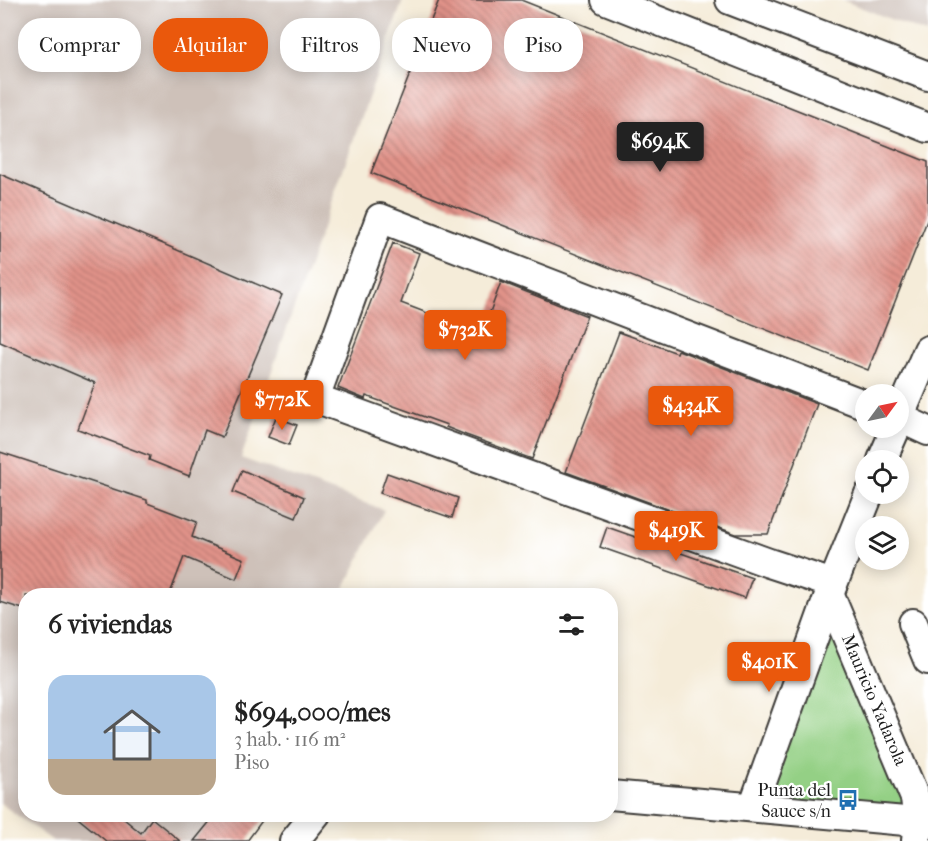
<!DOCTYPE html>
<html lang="es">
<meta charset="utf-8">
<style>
:root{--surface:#fff;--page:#f2f2f2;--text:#222;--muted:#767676;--line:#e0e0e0;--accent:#ea580c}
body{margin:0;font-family:"IM FELL French Canon",serif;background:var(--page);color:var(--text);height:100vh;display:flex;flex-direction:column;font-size:22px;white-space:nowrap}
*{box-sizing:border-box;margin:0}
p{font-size:20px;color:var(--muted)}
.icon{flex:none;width:33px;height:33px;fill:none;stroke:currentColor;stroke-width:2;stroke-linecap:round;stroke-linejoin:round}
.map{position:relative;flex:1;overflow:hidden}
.side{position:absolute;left:18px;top:588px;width:600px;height:234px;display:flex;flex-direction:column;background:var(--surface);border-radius:24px;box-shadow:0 3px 15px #0003}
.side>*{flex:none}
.guide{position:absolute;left:18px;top:18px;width:600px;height:54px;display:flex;gap:12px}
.needle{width:39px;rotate:57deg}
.fabs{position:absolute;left:855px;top:384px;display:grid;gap:12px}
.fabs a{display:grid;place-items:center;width:54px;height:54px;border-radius:50%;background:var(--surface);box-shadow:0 3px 15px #0003;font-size:30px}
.price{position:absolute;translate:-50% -51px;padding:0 14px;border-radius:6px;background:var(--accent);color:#fff;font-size:20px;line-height:39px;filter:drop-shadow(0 2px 3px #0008)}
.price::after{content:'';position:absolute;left:50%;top:36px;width:18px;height:14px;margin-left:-9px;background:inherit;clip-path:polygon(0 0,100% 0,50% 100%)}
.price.on{background:#222;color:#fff}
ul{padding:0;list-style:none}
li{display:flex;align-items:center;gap:18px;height:150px;padding:0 30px}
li+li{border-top:2px solid var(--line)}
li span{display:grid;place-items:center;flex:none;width:168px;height:120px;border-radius:18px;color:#555}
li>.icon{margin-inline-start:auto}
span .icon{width:72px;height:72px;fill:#fffc;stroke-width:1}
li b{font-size:26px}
h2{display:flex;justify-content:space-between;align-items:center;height:72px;padding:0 30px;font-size:26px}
.chip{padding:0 21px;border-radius:24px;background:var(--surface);box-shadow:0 3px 15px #0003;font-size:21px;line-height:54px}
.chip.on{background:var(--accent);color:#fff}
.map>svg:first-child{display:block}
</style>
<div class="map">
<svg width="928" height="841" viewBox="0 0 928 841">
<defs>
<pattern id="building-back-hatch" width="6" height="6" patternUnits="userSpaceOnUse" patternTransform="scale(1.5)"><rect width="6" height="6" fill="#e19389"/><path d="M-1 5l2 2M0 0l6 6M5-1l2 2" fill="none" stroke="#b6776f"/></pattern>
</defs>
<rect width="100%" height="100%" fill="#fff"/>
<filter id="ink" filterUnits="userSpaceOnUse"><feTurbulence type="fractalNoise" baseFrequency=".0167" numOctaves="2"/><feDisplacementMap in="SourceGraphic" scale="12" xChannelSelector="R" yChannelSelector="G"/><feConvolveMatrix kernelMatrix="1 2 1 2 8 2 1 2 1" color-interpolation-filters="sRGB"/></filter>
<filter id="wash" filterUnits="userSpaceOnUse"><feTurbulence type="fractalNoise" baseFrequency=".008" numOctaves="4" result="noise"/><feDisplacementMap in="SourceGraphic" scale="24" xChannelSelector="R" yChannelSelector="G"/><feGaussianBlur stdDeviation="1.35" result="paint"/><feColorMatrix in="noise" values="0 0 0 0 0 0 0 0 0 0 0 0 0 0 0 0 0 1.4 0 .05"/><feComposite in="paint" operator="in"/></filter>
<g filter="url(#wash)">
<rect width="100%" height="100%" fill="#f5ecd9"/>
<g fill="#cec1b9">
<path d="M0,0H403L241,458L384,510L341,595L26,596V814L229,815L216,841H53L0,803Z"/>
<path d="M842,0H928V34Z"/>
</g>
<path fill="#94d085" stroke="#587650" stroke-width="1.5" d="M830,596L918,822L753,807Z"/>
<g id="blocks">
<g fill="url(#building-back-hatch)">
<path d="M439,0H521L928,162V218L868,370L371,173Z"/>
<path d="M0,174L282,295L222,437L205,430L189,476L149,460L150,456L78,429L95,383L0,342Z"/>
<path d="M393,243L419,253L401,303L482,334L501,282L587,316L532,459L466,435L446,427L447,425L366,396L365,399L338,388Z"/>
<path d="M619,332L677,353L678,350L817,404L768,534H736L566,472Z"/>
<path d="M276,417L297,425L289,445L268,437Z"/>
<path d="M0,452L147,500V503L197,522L192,537L244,559L236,579L184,557L169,596H26V610L0,602Z"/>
<path d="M242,470L304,497L296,518L233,492Z"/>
<path d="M387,473L458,498L452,518L380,493Z"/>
<path d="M607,527L752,578L745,598L600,547Z"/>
<path d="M73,814H118L141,833L152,818L180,841H106Z"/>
<path d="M216,814H267L247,841H194Z"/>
</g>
</g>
</g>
<g filter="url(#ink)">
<use href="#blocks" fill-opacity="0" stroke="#3d3b38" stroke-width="1.5"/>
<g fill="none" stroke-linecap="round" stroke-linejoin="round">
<defs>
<g id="minor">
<path d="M606,0L928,128"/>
<path d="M730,0L928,76"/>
<path d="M898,417L928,431"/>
<path d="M898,420L928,350"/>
<path d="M882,460L896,428"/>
<path d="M833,584L769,563L315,398L380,218L866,405"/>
<path d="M830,596L915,798L918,822L916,840"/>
<path d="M913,623L928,660"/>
<path d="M610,795L928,823"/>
<path d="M753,807L833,584L869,494"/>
<path d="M294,841L316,814"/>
</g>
</defs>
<use href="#minor" stroke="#3d3b38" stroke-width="32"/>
<use href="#minor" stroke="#fff" stroke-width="28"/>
</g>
</g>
<defs>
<symbol id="bus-bare" viewBox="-9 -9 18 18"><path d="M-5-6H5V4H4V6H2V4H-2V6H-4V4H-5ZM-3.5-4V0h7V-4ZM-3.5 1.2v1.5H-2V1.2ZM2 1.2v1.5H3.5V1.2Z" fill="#1f6fb2" stroke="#fff" stroke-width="2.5" paint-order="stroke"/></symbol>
</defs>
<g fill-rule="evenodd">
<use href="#bus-bare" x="833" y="785" width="30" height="30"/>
</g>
<g text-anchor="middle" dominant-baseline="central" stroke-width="4.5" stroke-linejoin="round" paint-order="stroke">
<g font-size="18" fill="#1c1c1c" stroke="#fff">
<text transform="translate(874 700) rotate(67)">Mauricio Yadarola</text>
</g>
<g font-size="18" fill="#1c1c1c" stroke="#fff" text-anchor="end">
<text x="831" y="790">Punta del<tspan x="831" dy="21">Sauce s/n</tspan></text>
</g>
</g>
</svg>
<div class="fabs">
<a><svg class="needle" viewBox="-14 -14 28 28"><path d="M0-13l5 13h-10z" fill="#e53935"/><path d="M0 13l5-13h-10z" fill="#767676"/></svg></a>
<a><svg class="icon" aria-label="locate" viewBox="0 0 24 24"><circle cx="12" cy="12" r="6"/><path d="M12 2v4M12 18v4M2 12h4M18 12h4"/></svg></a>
<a><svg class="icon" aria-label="layers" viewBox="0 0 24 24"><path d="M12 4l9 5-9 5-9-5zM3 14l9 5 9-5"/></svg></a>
</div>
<b class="price on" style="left:660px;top:173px">$694K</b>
<b class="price" style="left:465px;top:361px">$732K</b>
<b class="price" style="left:282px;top:431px">$772K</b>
<b class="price" style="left:691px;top:437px">$434K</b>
<b class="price" style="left:676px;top:562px">$419K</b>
<b class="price" style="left:769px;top:693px">$401K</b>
<div class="guide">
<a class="chip">Comprar</a>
<a class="chip on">Alquilar</a>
<a class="chip">Filtros</a>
<a class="chip">Nuevo</a>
<a class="chip">Piso</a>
</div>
<section class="side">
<h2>6 viviendas<svg class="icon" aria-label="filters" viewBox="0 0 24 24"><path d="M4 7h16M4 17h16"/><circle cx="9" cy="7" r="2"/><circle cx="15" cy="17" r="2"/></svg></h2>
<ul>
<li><span style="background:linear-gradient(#a9c7e8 70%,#b9a48a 0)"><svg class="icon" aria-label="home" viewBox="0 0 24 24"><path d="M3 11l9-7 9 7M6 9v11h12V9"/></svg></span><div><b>$694,000/mes</b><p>3 hab. · 116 m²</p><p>Piso</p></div></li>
</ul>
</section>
</div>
